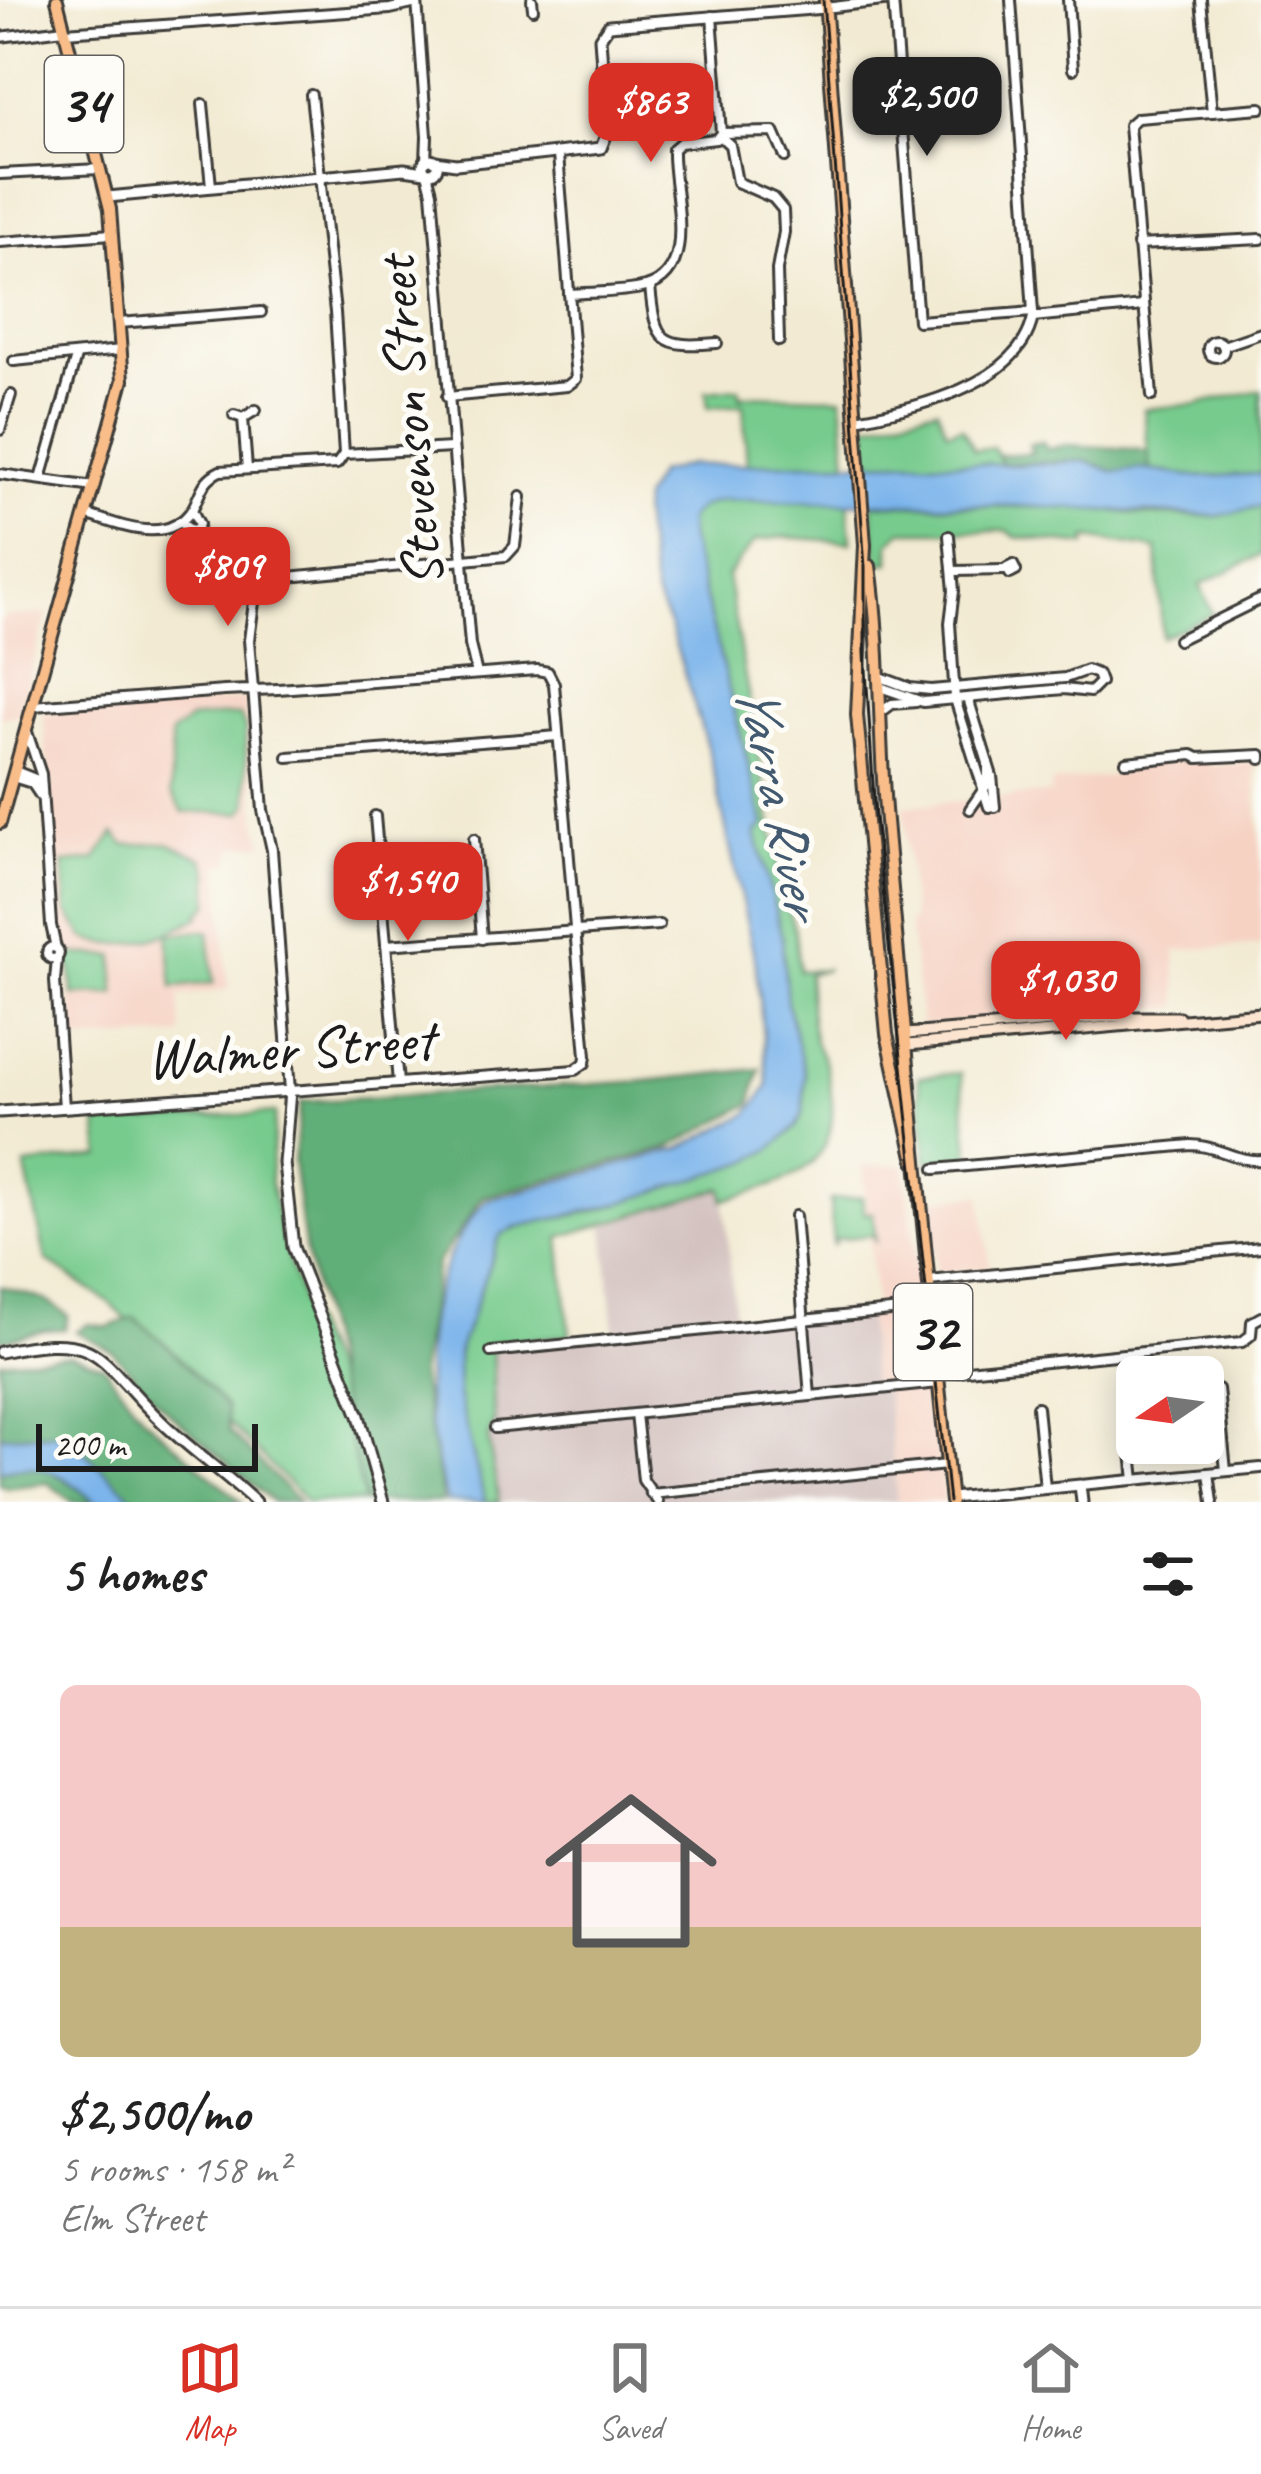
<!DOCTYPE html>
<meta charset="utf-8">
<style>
:root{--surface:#fff;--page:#f6f6f6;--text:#222;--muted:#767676;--line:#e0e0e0;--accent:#d93025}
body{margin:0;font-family:Caveat,sans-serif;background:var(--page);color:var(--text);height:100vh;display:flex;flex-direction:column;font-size:45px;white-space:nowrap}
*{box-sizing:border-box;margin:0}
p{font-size:39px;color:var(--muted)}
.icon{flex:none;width:66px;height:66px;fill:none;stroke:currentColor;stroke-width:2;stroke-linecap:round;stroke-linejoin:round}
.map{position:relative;height:1502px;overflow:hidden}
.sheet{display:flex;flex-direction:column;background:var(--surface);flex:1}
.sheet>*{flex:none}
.needle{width:78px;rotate:257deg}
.controls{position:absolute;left:1116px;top:1356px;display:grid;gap:24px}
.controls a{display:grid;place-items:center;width:108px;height:108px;border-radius:18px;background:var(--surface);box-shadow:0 6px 30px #0003;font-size:60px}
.scale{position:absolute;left:36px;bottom:30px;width:222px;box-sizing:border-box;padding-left:12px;border:6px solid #1c1c1c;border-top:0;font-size:33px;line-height:42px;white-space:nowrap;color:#1c1c1c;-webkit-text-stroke:9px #fdfcf7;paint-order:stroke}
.price{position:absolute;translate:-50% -102px;padding:0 27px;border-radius:24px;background:var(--accent);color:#fff;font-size:39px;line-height:78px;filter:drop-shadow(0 3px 6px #0008)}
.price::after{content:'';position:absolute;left:50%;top:72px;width:36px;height:27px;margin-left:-18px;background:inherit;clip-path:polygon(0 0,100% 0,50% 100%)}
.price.selected{background:#222;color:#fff}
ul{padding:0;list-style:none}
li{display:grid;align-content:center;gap:24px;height:636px;padding:0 60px}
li+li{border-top:3px solid var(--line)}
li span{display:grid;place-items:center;height:372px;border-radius:18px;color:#555}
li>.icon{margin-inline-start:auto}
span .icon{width:216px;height:216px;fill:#fffc;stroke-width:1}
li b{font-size:51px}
h2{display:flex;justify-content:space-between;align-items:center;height:144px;padding:0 60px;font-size:51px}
.menu{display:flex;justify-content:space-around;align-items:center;height:168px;border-top:3px solid var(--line);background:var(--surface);font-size:33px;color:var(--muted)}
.menu a{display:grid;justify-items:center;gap:6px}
.menu .selected{color:var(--accent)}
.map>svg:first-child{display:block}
</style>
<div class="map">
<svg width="1261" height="1502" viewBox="0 0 1261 1502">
<rect width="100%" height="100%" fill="#fdfcf7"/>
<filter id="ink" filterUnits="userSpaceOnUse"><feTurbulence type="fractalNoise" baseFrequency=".00833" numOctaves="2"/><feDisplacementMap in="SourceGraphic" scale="24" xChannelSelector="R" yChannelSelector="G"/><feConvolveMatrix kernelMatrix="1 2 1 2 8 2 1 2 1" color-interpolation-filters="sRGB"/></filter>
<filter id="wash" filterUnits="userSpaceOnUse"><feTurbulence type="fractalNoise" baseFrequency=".004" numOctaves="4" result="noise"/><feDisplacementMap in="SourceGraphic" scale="48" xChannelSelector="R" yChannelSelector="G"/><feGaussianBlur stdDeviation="2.7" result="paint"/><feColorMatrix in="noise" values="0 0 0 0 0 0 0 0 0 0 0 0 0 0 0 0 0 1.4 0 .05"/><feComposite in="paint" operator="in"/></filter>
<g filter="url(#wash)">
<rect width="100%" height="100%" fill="#f2ead2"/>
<g fill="#f6d2c3">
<path d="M47,614L18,715L0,717V621L5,620L6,616Z"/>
<path d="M245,699L257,819L264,844L233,846L230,863L219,865L228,989L179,996L182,1035L68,1041V1032L73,1030L68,966L62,959L43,714Z"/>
<path d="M1208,759L1210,766L1254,763L1261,857V945L1175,950L1178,1007L922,1025L909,922L913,921L904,806L1051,793V783L1112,776L1111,766Z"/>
<path d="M904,1165L932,1389L944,1502H897L886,1394L872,1383L866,1309L875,1308L863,1166Z"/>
<path d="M981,1195L990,1267L937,1272L929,1200Z"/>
</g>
<path fill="#d1bfbd" d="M723,1187L735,1319L866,1309L872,1383L886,1393L897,1502H499L488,1436L494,1423L492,1343L614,1331L604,1226Z"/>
<g fill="#77cb8d" stroke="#4a7454" stroke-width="3">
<path d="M739,388L741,400L742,395L842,397L847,463L747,465L743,405L708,408L706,391Z"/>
<path d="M1261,390V474L1199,477L1150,470L1144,409L1197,404Z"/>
<path d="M937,408L947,431L962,427L974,450L993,447L1002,464L869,462L867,425Z"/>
<path d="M722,500L848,503L851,542L783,537L755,541L727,576L785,900L795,930L799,971L827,969L808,974C810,996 809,1020 815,1041C817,1050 824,1057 826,1066C849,1162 805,1179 724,1200L722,1188L560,1237L570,1335L492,1343L494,1423L488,1436L499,1502H485L458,1395L457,1355L500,1235C537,1217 579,1218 617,1204C678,1181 737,1155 796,1127L803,1113L805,1074L787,1003L782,938L756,833L764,824L689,537L688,520C698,506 706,504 722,500Z"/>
<path d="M872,504L1085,508L1146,515L1218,516L1261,506V555L1200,585L1213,614L1162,637L1157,549L1087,538L1086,545L1015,537L1008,531H902L890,543V562L877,563Z"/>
<path d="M226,715L240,716L245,727L248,805L241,813L183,812L171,793V734L190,719Z"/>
<path d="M114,833L125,845L168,843L204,859L209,872V906L199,913L201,916C166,937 123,954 84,938L67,911L63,863L95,860Z"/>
<path d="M202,930L209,932L214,983L173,987L168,935Z"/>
<path d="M69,954L115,956V994L73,995L71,968L62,959Z"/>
<path d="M961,1073L970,1158L927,1162L918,1077Z"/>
<path d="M275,1113L270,1180L282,1240L304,1308L340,1391L375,1502H307L111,1304L46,1260L25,1165L101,1156L97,1123Z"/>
<path d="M862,1197L864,1213H873L876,1243L872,1235L836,1239L833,1246L830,1200Z"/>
</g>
<g fill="#61af78" stroke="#3e664a" stroke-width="3">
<path d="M1043,442L1048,449L1067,445L1148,450L1150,470L1115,472L1084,461L1002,464L997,455L1032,453L1029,444Z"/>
<path d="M760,1069L751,1104L669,1148L483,1197L437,1263L420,1374L443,1502H364L303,1239L293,1161L301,1102L645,1081Z"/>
<path d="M0,1286L45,1300L68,1315L65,1329L45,1330L0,1341Z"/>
<path d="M134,1317L169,1347L226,1407L229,1431L299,1502H273L167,1411L113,1352L76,1331L89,1324L108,1327Z"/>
<path d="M70,1354L103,1365L144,1418L242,1502H138L64,1434L0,1436V1361Z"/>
<path d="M27,1466L55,1471L96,1502H73L48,1483L7,1488L0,1485V1471Z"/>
</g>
<g fill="#7ab4eb" stroke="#4b6884" stroke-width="3">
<path d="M912,461L1016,465L1084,461L1115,472L1142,469L1199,477L1261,474V506L1218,516L1018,506L722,500C706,504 698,506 688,520L689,537L764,825L756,833L782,938L787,1003L805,1074L803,1113L796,1127L770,1150L747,1162L618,1204L517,1227L500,1235L457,1355L458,1395L485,1502H447C418,1403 411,1280 487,1200L679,1149L748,1114L768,1086L756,965L710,756L670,627L655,595L642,516L643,499L658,473L690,465Z"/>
<path d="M64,1434L138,1502H96C65,1476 42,1459 0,1471V1436Z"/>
</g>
</g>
<g filter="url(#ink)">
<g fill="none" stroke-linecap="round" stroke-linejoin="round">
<defs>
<g id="minor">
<path d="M532,0L533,9"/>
<path d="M893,0L918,321L1033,312V317L1143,306"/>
<path d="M1011,0L1033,312"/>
<path d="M1068,0L1073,69"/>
<path d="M1201,0L1212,112"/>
<path d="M417,1L427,136L426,161"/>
<path d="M825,8L891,0"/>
<path d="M65,32L390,9L417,3"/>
<path d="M0,37L64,29"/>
<path d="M311,95L335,312L344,454"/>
<path d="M203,104L211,186"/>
<path d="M721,133L774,132L785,157"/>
<path d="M720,136L730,145L737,182L773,198L783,210L784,232L777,270L779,341"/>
<path d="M427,173L432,192L470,645L477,674"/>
<path d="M0,174L100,169"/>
<path d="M0,242L112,234"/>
<path d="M1138,245L1261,239"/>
<path d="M650,286C655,342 661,348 717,343"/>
<path d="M569,294C594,292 622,293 646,287C701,271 671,190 673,149L680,143L716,139L721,133L712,16"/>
<path d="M119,323L261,312"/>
<circle cx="1216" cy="349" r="8"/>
<path d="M1223,346L1261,333"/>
<path d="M14,361L121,350"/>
<path d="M1152,396L1129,125L1137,118L1261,108"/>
<path d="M447,397L567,386L576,379L558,155"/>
<path d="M234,415L243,418L256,410"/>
<path d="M243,418L247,469"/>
<path d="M856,419C913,409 1020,384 1033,317"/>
<path d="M0,430L11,395"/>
<path d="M0,474L94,487"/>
<path d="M41,479L76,357"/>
<path d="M88,515C121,525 169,547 193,508C202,491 202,480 220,471L337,464L344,454L452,448"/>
<path d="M179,522L191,530L196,529L199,524L192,510"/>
<path d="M949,536L954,591L950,623L955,699L989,807"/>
<path d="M1013,565L1016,571L1010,574L1007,568Z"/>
<path d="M953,571L1006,570"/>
<path d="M1178,640L1261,599"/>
<path d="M878,676L910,688L931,690L1065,678L1087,670L1097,674L1100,682L1090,692L1064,689L923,702L880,687"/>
<path d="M968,698L992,776L995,807"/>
<path d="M33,706L224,691C242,690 260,690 278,689L537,670L548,672L554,684L586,1056L585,1063L575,1070L290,1091L272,850L263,810L249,640L257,580L506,556L515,546L521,497"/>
<path d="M880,713L892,704L916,702"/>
<path d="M27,732L41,774L51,925L56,948"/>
<path d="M288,757L558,736"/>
<path d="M1126,762L1192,755L1198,758L1261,755V759"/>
<path d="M15,771L40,781"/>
<path d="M13,777L32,783L40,795"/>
<path d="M970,809L988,783V763"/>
<path d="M375,816L398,1083"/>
<path d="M474,839L482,939"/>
<path d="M386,945L659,925"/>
<circle cx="53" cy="953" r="6"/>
<path d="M57,959L55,981L64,1107"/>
<path d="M935,1169L1191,1145C1216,1145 1237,1162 1261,1160"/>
<path d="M795,1216L810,1396"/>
<path d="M929,1281L1261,1247"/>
<path d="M491,1352L930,1307"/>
<path d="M938,1373L1242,1342L1251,1335L1252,1322L1261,1317"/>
<path d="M1218,1389L1226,1471"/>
<path d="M1126,1398L1135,1480"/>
<path d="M1037,1407L1045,1488"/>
<path d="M636,1414L643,1480L658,1502"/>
<path d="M495,1428L939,1383"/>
<path d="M1209,1473L1213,1502"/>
<path d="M1080,1485L1261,1468"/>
<path d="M651,1494L947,1465"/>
</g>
<g id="tertiary">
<circle cx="430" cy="166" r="7"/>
<path d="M435,161L456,164L601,148L607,133L600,38L609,25L825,8"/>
<path d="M108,197L404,169L425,172"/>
<path d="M0,1112L290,1091L284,1163L293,1247L359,1416L383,1502"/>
<path d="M0,1352C106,1329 96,1360 163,1423C192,1451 226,1474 255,1502"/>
<path d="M951,1498L1080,1485L1082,1502"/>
</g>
<g id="secondary">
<path d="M907,1034L1112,1017H1179"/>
<path d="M908,1045L1261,1013"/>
</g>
<g id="primary">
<path d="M825,0L865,545L857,715L887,1034L915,1161"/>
<path d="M870,566C882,650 878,736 886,821C906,1048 927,1275 951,1502"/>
<path d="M0,823L123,380L110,209L57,0"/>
</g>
</defs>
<use href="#minor" stroke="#3c3b37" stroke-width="14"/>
<use href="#tertiary" stroke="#3c3b37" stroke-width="15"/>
<use href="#secondary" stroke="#3c3b37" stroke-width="15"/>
<use href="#primary" stroke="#3c3b37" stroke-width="16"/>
<use href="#minor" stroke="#fff" stroke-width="8"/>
<use href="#tertiary" stroke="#fff" stroke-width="9"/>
<use href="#secondary" stroke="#fce5d0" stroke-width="9"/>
<use href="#primary" stroke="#f8bd89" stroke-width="10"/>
<path stroke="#1c1c1c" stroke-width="3" d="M823,0L865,567V653L875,816L949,1502"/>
</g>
</g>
<g text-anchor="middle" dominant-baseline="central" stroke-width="10" stroke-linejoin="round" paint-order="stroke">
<g fill="#fdfcf7" stroke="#605f5e" stroke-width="3">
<rect x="45" y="56" width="78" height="96" rx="9"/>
<rect x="894" y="1284" width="78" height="96" rx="9"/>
</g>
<g font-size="54" font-weight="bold" fill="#1c1c1c">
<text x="84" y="104">34</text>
<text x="933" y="1332">32</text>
</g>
<g font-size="57" fill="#1c1c1c" stroke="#fdfcf7">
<text transform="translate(409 422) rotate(-95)">Stevenson Street</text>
<text transform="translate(290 1049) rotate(-4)">Walmer Street</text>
</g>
<g font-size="60" font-style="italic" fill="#42596f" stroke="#fdfcf7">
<text transform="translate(780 798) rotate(78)">Yarra River</text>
</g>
</g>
</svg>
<div class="controls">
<a><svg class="needle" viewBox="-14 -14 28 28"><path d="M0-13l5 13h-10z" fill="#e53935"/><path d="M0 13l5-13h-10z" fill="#767676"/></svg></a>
</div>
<div class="scale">200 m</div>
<b class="price selected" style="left:927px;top:159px">$2,500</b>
<b class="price" style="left:651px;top:165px">$863</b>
<b class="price" style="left:228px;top:629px">$809</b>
<b class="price" style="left:408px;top:944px">$1,540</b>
<b class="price" style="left:1066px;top:1043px">$1,030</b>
</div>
<section class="sheet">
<h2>5 homes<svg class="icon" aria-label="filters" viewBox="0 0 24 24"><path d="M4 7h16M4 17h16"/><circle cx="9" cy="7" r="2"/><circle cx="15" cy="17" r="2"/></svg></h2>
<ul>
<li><span style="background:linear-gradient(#f6c9c9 65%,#c2b280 0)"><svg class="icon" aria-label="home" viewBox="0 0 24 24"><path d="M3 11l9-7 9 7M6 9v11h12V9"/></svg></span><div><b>$2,500/mo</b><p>5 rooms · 158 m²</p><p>Elm Street</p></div></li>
</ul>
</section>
<nav class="menu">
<a class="selected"><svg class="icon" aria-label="map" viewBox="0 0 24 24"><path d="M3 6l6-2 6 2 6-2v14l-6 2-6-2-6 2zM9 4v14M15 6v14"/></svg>Map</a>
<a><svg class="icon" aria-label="saved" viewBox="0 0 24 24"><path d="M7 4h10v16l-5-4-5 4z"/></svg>Saved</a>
<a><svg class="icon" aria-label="home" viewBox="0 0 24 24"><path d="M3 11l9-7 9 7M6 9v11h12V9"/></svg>Home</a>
</nav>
